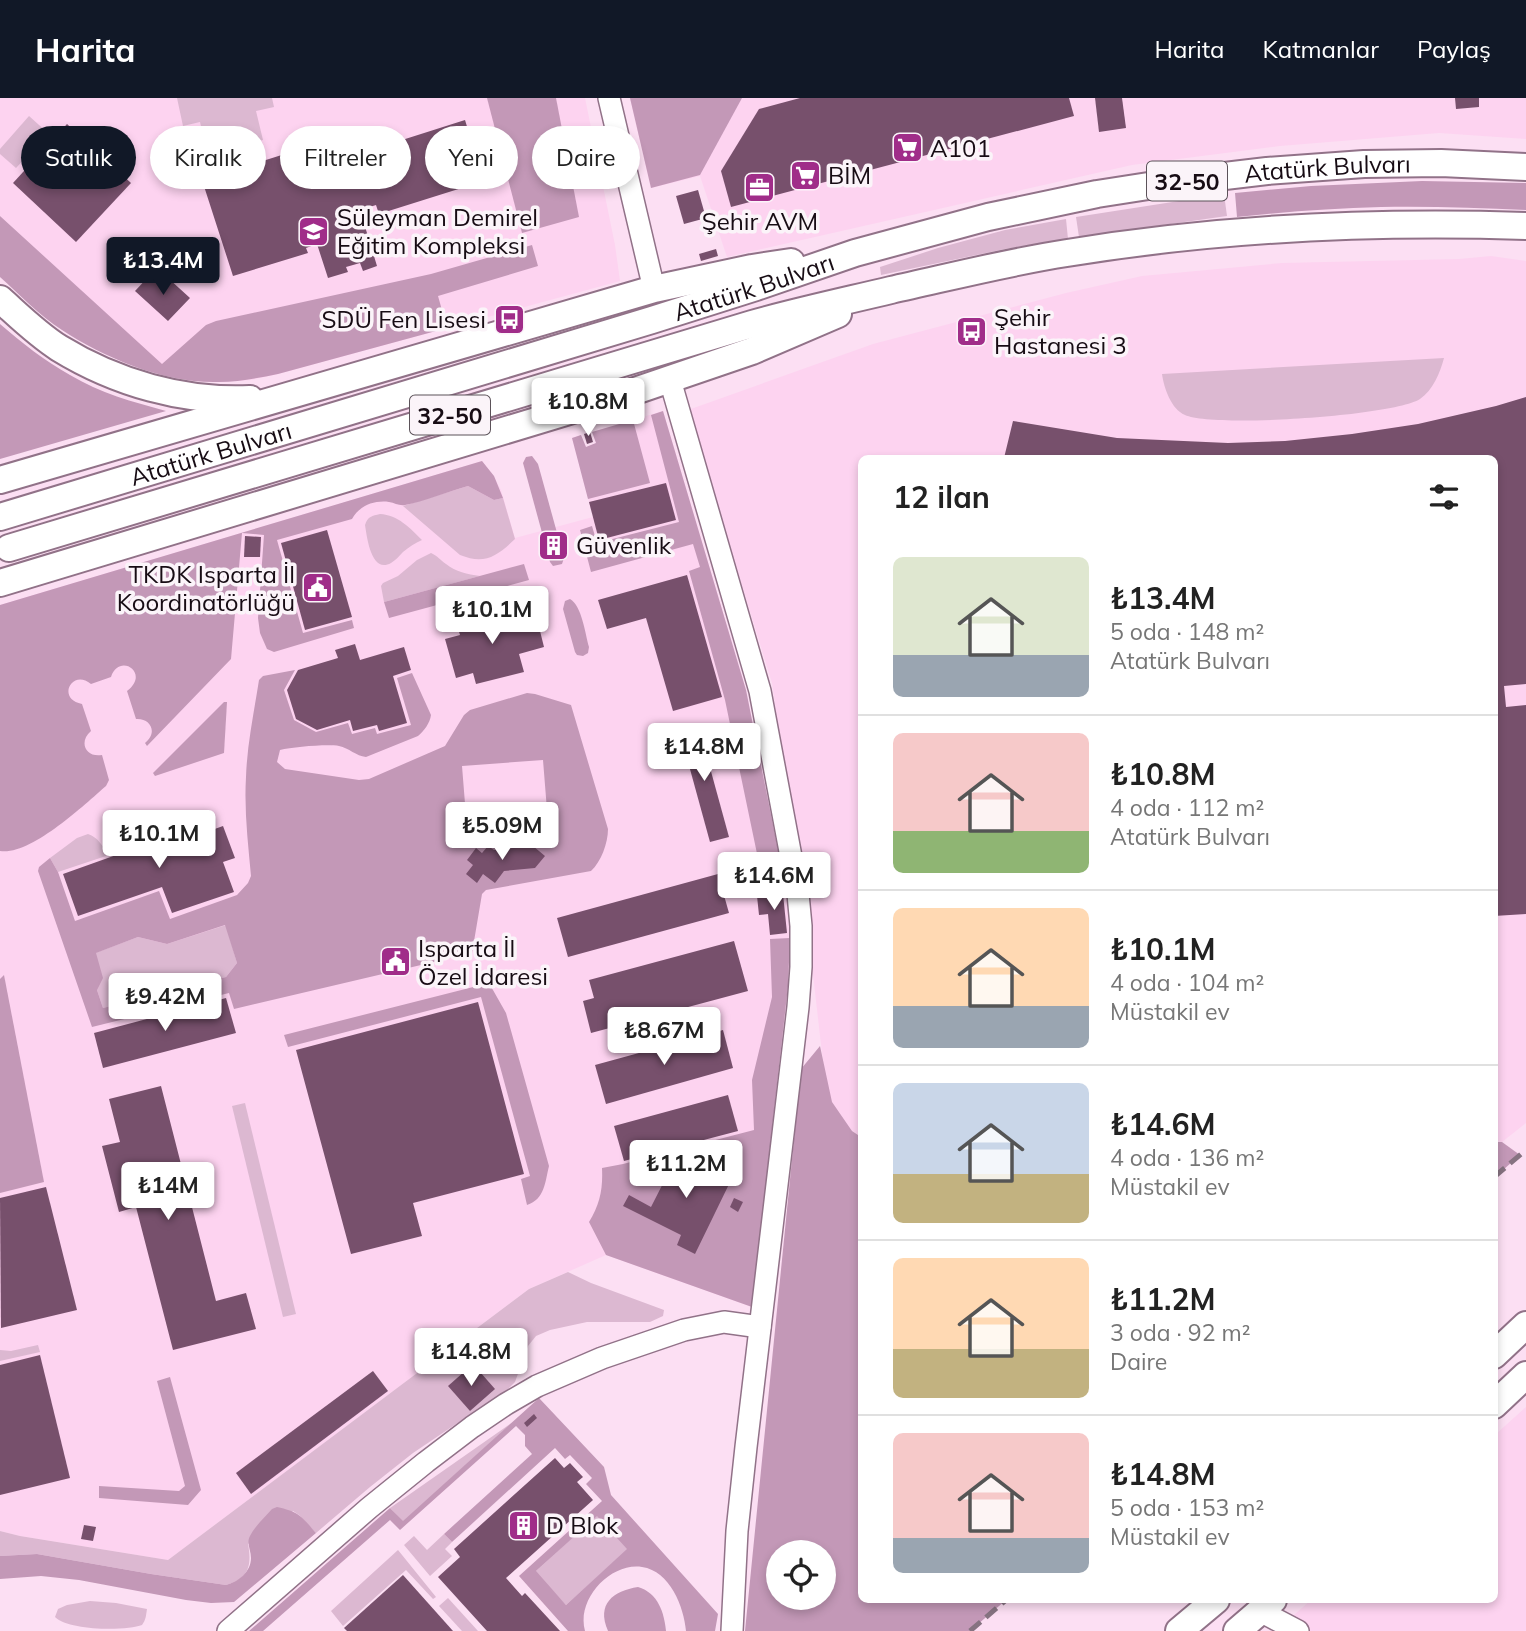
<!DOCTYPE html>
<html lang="tr">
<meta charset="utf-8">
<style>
:root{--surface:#fff;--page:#f2f2f2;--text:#222;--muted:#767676;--line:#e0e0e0;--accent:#111827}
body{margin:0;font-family:Mulish,sans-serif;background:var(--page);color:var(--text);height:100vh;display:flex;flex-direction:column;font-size:26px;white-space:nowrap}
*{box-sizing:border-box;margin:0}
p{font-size:23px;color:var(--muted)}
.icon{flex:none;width:38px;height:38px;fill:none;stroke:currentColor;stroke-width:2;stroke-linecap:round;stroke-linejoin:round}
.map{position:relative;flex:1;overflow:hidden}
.details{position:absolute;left:858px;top:357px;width:640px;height:1148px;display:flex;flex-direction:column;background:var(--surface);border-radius:10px;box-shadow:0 4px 10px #0003}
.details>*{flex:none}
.hud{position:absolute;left:21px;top:28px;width:665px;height:63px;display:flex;gap:14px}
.buttons{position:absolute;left:766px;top:1442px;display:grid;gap:14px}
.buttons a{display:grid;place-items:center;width:70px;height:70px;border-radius:50%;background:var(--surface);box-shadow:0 4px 10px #0003;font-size:35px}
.price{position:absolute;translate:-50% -60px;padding:0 16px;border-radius:7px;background:#fff;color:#222;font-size:23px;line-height:46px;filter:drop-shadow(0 2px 4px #0008)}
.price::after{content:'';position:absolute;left:50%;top:42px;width:21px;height:16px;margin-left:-10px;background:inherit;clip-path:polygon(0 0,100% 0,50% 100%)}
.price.active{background:var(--accent);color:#fff}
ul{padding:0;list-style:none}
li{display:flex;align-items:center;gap:21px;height:175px;padding:0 35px}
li+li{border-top:2px solid var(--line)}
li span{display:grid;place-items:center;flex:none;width:196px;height:140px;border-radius:10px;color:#555}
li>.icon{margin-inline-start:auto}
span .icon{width:84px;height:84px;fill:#fffc;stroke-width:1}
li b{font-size:30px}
h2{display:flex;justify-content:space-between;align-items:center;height:84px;padding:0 35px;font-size:30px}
.chip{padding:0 24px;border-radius:32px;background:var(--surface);box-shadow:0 4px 10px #0003;font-size:24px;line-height:63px}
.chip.active{background:var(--accent);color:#fff}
header{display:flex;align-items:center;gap:42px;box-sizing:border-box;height:98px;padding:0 35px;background:var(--accent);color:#fff}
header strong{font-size:33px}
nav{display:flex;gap:38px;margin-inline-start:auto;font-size:24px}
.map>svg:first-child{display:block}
</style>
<header>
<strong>Harita</strong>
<nav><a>Harita</a><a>Katmanlar</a><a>Paylaş</a></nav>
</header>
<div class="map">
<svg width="1526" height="1533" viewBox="0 0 1526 1533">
<rect width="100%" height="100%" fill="#fcdff3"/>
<g fill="#fdd3f0">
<path d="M0,0H585L615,147L620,183L278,276L251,282L217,284L176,280L0,118Z"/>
<path d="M630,0H1526V41L1439,35L1280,48L1132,67L727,159L700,78L651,90Z"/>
<path d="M1491,158L1526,163V1025L1502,1044H1495L1494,360H861V1039L852,1033L831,1004L824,973L814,885L772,585L688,312L873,246L1066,195L1142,178L1282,165L1459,161Z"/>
<path d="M663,313L746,592L786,792L790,840L788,888L752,1209L606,1157L529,1191L168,1462L20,1438L0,1433V507L482,363L494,378L501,392L515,440L593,419L572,340L581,337L586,349L596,345L592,334Z"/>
<path d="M1526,1309V1533H1276L1311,1502H1494L1495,1337Z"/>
</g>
<g fill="#dcb8d1">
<path d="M177,0H272L274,9L256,13L263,42L207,54L200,24L183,28Z"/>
<path d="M29,18L48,35L16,70L0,56V51Z"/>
<path d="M1224,96L1227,118L1079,139L1076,119Z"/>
<path d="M1066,121L1068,141L1005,151L881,177L880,169L938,150L1005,132Z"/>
<path d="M1444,260C1440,275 1433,292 1420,301C1394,318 1213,330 1185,317C1171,311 1164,290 1162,276Z"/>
<path d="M468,388L494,402L503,400L515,441C497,458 485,467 460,457L403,408Z"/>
<path d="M380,416C398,417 410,430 422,442C415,445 409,449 403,454C399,458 396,462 391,465C371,476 367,439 365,427C368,418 372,418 380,416Z"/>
<path d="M431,455C438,458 440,462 446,466C456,474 467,476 480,478L384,504L381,488L383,485L398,478L417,462Z"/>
<path d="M88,736C98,739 103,749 109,757L58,774L50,760L77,740Z"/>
<path d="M226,827L237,865L226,879L103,910L97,892L95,855L138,839L167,846Z"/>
<path d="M245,1005L296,1216L283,1219L232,1008Z"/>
<path d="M568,1174L591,1185L664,1212L663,1218L650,1224H587L550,1232L536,1238L528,1248L515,1284L508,1291L413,1355L370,1389L316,1435L299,1417L293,1413L248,1446C252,1467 249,1481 226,1487L151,1476L37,1456L0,1458V1433L20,1438L168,1462L529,1191Z"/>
<path d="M38,1247L40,1254L0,1263V1252L11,1253Z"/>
<path d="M513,1324L403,1424L390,1410Z"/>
<path d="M597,1417L628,1451L566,1507L535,1474Z"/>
<path d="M444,1436L452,1444L445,1451L452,1458L430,1478L404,1447L414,1438L427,1452Z"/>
<path d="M398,1452L436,1499L433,1501L406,1472L343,1528L331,1513Z"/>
<path d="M448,1500L478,1533H462L439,1508Z"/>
<path d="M90,1503L116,1505L147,1511C146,1517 146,1522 142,1527C127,1533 69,1533 55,1519L58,1511L67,1507Z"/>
</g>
<g fill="#c398b7" fill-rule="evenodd">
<path d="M487,0H556L579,119L522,135Z"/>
<path d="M630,0H742L700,77L651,90Z"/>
<path d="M1422,83L1526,85V112C1478,110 1430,108 1381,109C1333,110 1285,114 1237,119L1235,95L1311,88Z"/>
<path d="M0,118L162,266L206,227L216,223L431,176L532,147L538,168L438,198L447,230L278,276C258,280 239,284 219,284C167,286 104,260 62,232C39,217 20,197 0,179Z"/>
<path d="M0,226C22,245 45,263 70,277C100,295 133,304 166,313L0,361Z"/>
<path d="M663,313L746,592L786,792L765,794L725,602L689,473L700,469L693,446L591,474L580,432L592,428L597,445L679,424L651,317Z"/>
<path d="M633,322L650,385L588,401L572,340L581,337L586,349L596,345L592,334Z"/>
<path d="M532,358L538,366L564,460L562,466L553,468L550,464L523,365L526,359Z"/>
<path d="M482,363L494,378L503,400L494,402L468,388C449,393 423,404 405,407C399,408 395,405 389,404C374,402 359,408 352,421L277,442L303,535L352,522L354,530L274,554L267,551L260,535L258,520L264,437L242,435L231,561L147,648L145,645C158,635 151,620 136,621L127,593C151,575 119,554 111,579L91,586C72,570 56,601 82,606L91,633C78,644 86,660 102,657L109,682L106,688C83,708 30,758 0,753V507Z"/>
<path d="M524,466L529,482L389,520L384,504Z"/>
<path d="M570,501C582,508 585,535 589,549L588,555L583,558L577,557L575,554L563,511L565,503Z"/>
<path d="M295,572L284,592L294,622L316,634L348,625L352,636L375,630L377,636L411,627L397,580L412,575L431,617C430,625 424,633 418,638L366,659C356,658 349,650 339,648C327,646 293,649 280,652L277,664L285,671L359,682L369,681L445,648L464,617L470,612L527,595L535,596L571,607L608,731C608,745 601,764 591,773L486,792L482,796L472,855L234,911L229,895L92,929L38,773L39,769L50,760L58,774L75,823L159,793L170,821L237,797L248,785L251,778C248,745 244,712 246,679C247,647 254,614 259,582L263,578ZM543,662L549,737L468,743L462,668ZM225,827L237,865L226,879L103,910L97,892L103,880L96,855L138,839L167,846Z"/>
<path d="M224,604H227L224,655L155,678L153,675Z"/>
<path d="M790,840L788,888L752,1209L606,1157L589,1124C600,1106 603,1091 602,1070L623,1066L754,1032L752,982L772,899L770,841Z"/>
<path d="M4,877L44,1084L0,1095V881Z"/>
<path d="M489,885L506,915L549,1068C545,1084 545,1101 527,1107L521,1081L530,1078L481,899L288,949L284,937Z"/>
<path d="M820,948L832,1004L852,1033L861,1039V1502H1006L970,1533H745L801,971ZM779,1454H824V1500H779Z"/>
<path d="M1495,1044H1502L1520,1057L1495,1079Z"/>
<path d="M170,1279L201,1392L188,1407L99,1400V1388L179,1393L185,1388L157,1283Z"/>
<path d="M539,1300L604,1369L611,1397L718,1516L715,1533H686C684,1509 670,1473 642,1469C611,1464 576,1501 585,1533H568L519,1478L602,1403L586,1386L592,1380L570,1357L565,1361L555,1350L452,1444L444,1436L532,1356L525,1348V1337L516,1328L400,1432L390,1422L263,1533H249L390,1410L403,1423ZM597,1418L627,1451L566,1507L536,1473Z"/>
<path d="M277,1409C300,1414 302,1419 316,1435L234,1504L211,1505L186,1502L79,1482L41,1478L0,1481V1458L37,1456L151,1476L226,1487C238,1484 251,1474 251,1460C251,1452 246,1445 250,1438C255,1428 265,1419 272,1411Z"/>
<path d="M638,1489C658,1495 664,1514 666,1533H608C596,1506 613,1493 638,1489Z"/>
</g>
<g fill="#77506c">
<path d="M800,0H1069L1074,18L731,109L721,73L759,11Z"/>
<path d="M1095,0H1122L1126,30L1099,34Z"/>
<path d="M1455,0H1479V9L1456,11Z"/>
<path d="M465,22L469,35L476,33L482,53L475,55L481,73L465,78L468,88L379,116L376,107L360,112L377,168L363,173L360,165L346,169L348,174L328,180L317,146L306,150L308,155L233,178L202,82L307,49L314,70Z"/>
<path d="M67,26L131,85L76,144L13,85Z"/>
<path d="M698,92L706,120L684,126L676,98Z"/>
<path d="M716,151L718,158L701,163L699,156Z"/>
<path d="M150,177L161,187L168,180L190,200L168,223L135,193Z"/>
<path d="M1526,299V586L1504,588L1506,609L1526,607V816L1494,818V360H1004L1013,323L1117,340L1228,345L1285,343L1352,336L1418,326L1496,308Z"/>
<path d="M590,334L593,344L587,346L584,336Z"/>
<path d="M666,385L676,422L599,442L589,404Z"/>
<path d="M327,432L352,519L305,532L281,445Z"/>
<path d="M245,438L261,439L260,459H244Z"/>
<path d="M557,440L560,451L549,454L546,443Z"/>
<path d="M687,477L722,599L673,613L646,520L607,531L598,502Z"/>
<path d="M507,511L512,528L537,521L544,549L519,556L524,574L476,586L473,575L456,580L445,541L460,537L456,524Z"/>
<path d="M355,546L360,562L404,549L411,572L393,578L407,625L379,633L377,627L353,633L350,622L317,632L296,621L287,592L298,572L338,560L335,552Z"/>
<path d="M698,626L729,739L710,744L679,631Z"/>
<path d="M190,713L198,737L223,728L235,760L223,764L234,794L172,815L162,789L78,818L63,776L161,741L155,725Z"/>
<path d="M488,748L494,752L533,748L545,758L535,770L504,773L495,785L483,776L477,785L466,776L473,767L467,762L476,750L482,755Z"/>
<path d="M718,776L729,815L568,859L557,820Z"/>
<path d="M783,796L787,835L770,837L768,816L759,817L757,798Z"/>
<path d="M734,843L748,893L591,935L583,903L594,900L589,882Z"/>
<path d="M226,900L236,935L103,970L94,935Z"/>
<path d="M478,904L524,1076L413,1105L422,1138L351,1156L296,952Z"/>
<path d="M723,932L733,970L606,1006L595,967Z"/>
<path d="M161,988L216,1203L246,1195L256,1231L173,1252L136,1109L119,1114L102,1048L120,1044L109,1001Z"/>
<path d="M728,997L738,1033L624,1063L614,1028Z"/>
<path d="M680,1052L733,1078L695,1156L677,1147L681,1137L623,1108L629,1097L651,1109Z"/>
<path d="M46,1089L77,1212L1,1230L0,1100Z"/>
<path d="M734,1100L743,1104L738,1114L730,1109Z"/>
<path d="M40,1257L70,1380L0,1397V1267Z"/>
<path d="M473,1266L495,1291L470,1313L448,1288Z"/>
<path d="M373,1273L388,1293L251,1396L236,1375Z"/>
<path d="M534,1316L537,1320L527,1329L524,1325Z"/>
<path d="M555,1360L564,1370L570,1365L583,1379L577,1384L593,1402L506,1480L522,1498L525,1495L560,1533H487L438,1479L460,1459L454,1451Z"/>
<path d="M84,1427L96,1429L93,1443L81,1441Z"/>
<path d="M403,1477L453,1533H347L344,1530Z"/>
</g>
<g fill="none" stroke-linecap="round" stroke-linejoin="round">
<defs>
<g id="minor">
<path d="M609,0L654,191"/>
<path d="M670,282L760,593L798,796L801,828V869L798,909L746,1349L737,1433L732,1533"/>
<path d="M1260,1513L1298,1533"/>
<path d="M228,1533L369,1410L426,1364L472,1329L506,1306L537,1288L602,1260L684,1232L724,1224L760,1229"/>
</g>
<g id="major">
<path d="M0,201C19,218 37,236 59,250C116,285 183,304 250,301"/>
<path d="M0,382L654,191L752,170L791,164"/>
<path id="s1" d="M0,419L652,222L756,189L855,155L988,119L1097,96L1174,84L1267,73L1364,66L1441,65L1526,69"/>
<path d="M9,450L752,226C798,213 845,203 891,192C950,179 1008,164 1067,155C1219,130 1373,123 1526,128"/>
<path d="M0,485L632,294L752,253L838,216"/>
<path d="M1494,1257L1526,1227"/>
<path d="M1494,1307L1526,1277"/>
<path d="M1179,1533L1216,1502"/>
<path d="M1237,1533L1273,1502"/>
</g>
</defs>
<use href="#minor" stroke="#917288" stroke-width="24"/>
<use href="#major" stroke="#917288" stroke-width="30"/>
<use href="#minor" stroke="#fff" stroke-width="21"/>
<use href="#major" stroke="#fff" stroke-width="26"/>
<g stroke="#867381" stroke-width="5" stroke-dasharray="14 7" stroke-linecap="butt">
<path d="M1494,1079L1526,1052"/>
<path d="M970,1533L1006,1502"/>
</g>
</g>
<defs>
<symbol id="supermarket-square" viewBox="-11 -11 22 22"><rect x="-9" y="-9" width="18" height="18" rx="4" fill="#a02d89" stroke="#fbf4f9"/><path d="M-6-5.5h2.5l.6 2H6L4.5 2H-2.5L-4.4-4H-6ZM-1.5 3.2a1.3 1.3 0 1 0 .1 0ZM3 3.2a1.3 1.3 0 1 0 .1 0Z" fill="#fff"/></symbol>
<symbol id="office-square" viewBox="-11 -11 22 22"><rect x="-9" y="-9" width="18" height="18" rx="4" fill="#a02d89" stroke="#fbf4f9"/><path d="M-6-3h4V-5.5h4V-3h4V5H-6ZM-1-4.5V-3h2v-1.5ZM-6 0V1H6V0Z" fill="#fff"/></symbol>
<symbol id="school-square" viewBox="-11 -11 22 22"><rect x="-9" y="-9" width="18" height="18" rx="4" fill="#a02d89" stroke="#fbf4f9"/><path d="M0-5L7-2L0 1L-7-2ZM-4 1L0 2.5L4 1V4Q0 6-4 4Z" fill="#fff"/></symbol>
<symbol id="bus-square" viewBox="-11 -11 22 22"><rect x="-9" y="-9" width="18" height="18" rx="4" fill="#a02d89" stroke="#fbf4f9"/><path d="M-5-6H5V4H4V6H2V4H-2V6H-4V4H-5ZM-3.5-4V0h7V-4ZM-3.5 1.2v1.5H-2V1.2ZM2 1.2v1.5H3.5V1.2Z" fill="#fff"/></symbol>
<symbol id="building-square" viewBox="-11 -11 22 22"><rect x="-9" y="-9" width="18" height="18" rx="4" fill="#a02d89" stroke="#fbf4f9"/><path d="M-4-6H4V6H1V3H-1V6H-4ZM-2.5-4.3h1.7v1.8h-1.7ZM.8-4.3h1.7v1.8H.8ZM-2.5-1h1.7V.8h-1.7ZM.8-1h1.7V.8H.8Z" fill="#fff"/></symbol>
<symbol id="civic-square" viewBox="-11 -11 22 22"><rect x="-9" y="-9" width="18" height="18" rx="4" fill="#a02d89" stroke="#fbf4f9"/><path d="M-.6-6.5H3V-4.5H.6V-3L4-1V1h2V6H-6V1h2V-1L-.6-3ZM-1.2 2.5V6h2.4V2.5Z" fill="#fff"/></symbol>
</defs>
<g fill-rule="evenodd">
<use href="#supermarket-square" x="890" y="32" width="35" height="35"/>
<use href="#supermarket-square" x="788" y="60" width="35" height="35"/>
<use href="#office-square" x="742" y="72" width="35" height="35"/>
<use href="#school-square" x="296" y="116" width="35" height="35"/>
<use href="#bus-square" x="492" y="204" width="35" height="35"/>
<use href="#bus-square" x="954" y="216" width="35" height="35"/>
<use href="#building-square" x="536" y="430" width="35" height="35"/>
<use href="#civic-square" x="300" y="472" width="35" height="35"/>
<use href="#civic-square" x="378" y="846" width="35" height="35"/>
<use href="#building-square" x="506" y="1410" width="35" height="35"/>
</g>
<g text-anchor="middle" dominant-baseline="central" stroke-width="7" stroke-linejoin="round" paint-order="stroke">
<g fill="#fbf4f9" stroke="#5b5259" stroke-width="2">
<rect x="1147" y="63.5" width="80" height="39" rx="5"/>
<rect x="410" y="297.5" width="80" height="39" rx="5"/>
</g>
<g font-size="23" font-weight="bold" fill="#170c14">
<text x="1187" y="83">32-50</text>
<text x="450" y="317">32-50</text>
</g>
<g font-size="24" fill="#170c14" stroke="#fbf4f9" text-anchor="start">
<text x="930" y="50">A101</text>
<text x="828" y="77">BİM</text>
<text x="337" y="119">Süleyman Demirel<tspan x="337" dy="28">Eğitim Kompleksi</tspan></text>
<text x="760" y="123" text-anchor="middle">Şehir AVM</text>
<text x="994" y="219">Şehir<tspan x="994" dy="28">Hastanesi 3</tspan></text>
<text x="486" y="221" text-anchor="end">SDÜ Fen Lisesi</text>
<text x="576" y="447">Güvenlik</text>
<text x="295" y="476" text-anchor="end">TKDK Isparta İl<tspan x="295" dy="28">Koordinatörlüğü</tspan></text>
<text x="418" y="850">Isparta İl<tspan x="418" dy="28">Özel İdaresi</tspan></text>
<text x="546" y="1427">D Blok</text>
</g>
<g font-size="24" fill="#170c14" stroke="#fbf4f9">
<text stroke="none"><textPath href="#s1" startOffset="1376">Atatürk Bulvarı</textPath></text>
<text stroke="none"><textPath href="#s1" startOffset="788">Atatürk Bulvarı</textPath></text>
<text stroke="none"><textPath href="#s1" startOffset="220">Atatürk Bulvarı</textPath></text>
</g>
</g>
</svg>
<div class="buttons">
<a><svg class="icon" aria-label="locate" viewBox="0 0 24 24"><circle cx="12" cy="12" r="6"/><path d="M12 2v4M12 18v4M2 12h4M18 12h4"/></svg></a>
</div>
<b class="price active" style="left:163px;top:199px">₺13.4M</b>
<b class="price" style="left:588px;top:340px">₺10.8M</b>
<b class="price" style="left:492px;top:548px">₺10.1M</b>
<b class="price" style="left:704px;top:685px">₺14.8M</b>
<b class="price" style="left:502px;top:764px">₺5.09M</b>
<b class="price" style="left:159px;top:772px">₺10.1M</b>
<b class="price" style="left:774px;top:814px">₺14.6M</b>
<b class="price" style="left:165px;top:935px">₺9.42M</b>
<b class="price" style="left:664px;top:969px">₺8.67M</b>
<b class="price" style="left:686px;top:1102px">₺11.2M</b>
<b class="price" style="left:168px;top:1124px">₺14M</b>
<b class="price" style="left:471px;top:1290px">₺14.8M</b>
<div class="hud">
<a class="chip active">Satılık</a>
<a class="chip">Kiralık</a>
<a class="chip">Filtreler</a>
<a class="chip">Yeni</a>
<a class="chip">Daire</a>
</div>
<section class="details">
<h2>12 ilan<svg class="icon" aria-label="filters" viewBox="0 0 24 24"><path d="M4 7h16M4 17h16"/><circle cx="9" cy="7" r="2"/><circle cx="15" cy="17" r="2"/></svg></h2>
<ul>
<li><span style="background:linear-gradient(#dfe7d0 70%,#9aa5b1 0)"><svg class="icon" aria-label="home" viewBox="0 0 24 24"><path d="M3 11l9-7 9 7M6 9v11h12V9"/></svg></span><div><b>₺13.4M</b><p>5 oda · 148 m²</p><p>Atatürk Bulvarı</p></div></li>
<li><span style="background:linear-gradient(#f6c9c9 70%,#8fb573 0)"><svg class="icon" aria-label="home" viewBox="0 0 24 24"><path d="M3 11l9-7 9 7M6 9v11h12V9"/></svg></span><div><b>₺10.8M</b><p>4 oda · 112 m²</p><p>Atatürk Bulvarı</p></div></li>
<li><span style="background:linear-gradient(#ffd9b3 70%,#9aa5b1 0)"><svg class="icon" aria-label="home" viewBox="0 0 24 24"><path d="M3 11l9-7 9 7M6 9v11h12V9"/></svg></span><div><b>₺10.1M</b><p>4 oda · 104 m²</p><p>Müstakil ev</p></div></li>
<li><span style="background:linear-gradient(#c9d6e8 65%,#c2b280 0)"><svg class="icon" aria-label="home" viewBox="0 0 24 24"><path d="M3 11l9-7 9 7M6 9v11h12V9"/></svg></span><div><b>₺14.6M</b><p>4 oda · 136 m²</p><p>Müstakil ev</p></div></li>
<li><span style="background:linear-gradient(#ffd9b3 65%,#c2b280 0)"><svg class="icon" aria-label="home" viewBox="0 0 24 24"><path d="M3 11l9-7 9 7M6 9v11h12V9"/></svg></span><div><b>₺11.2M</b><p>3 oda · 92 m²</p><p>Daire</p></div></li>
<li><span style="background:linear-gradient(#f6c9c9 75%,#9aa5b1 0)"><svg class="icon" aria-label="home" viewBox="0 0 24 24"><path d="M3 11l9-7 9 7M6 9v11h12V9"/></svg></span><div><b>₺14.8M</b><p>5 oda · 153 m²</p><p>Müstakil ev</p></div></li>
</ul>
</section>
</div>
